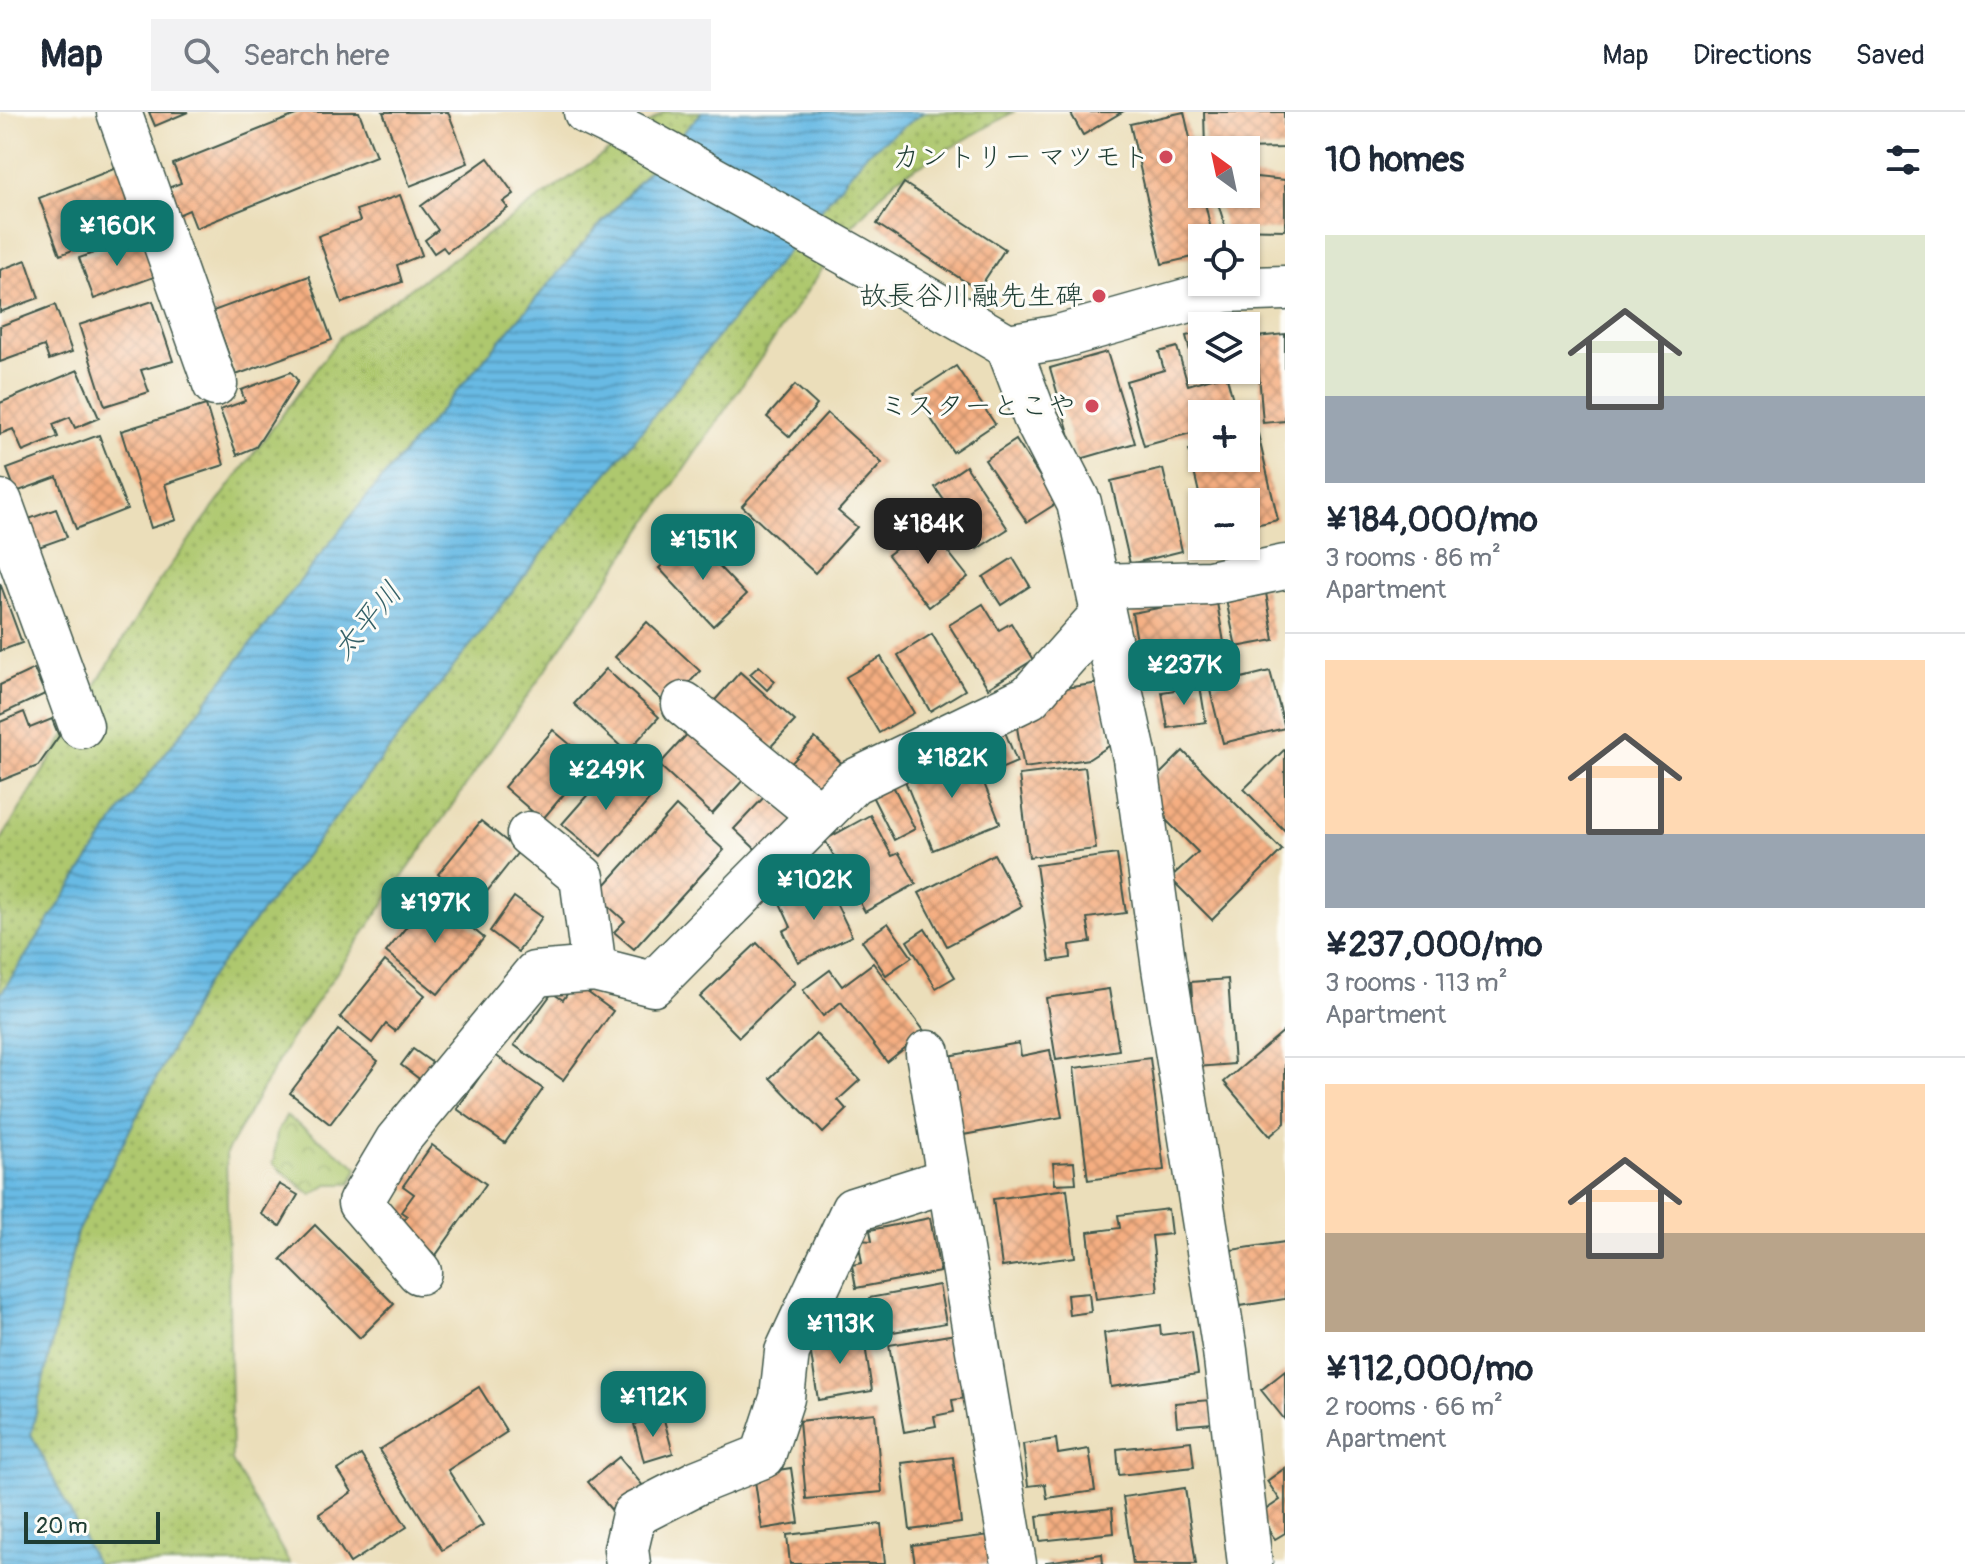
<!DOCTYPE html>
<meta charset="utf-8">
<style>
:root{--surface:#fff;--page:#f2f2f3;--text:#1f2937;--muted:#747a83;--line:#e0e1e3;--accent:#0f766e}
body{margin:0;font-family:Pangolin,"Klee One",sans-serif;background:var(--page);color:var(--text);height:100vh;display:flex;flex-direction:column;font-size:30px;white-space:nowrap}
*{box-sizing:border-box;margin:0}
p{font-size:26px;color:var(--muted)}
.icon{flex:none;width:44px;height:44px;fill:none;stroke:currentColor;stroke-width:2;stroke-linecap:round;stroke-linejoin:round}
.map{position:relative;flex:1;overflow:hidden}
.side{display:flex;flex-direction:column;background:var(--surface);width:680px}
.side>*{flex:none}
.needle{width:52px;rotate:327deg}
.tools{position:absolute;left:1188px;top:24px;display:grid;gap:16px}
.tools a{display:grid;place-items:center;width:72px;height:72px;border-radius:0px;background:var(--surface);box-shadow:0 2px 6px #0004;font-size:40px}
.scale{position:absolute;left:24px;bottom:20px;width:136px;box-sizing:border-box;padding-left:8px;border:4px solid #1f3d34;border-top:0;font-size:22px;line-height:28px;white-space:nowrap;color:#1f3d34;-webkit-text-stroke:6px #fdfcf7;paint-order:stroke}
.price{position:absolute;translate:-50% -68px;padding:0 18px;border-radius:16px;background:var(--accent);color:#fff;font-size:26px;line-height:52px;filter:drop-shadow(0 2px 4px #0008)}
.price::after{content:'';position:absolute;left:50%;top:48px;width:24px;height:18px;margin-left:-12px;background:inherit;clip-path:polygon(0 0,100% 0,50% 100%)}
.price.current{background:#222;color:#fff}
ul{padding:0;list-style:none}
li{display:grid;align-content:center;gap:16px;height:424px;padding:0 40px}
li+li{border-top:2px solid var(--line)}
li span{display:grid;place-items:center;height:248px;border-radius:0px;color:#555}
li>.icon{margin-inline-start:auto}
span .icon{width:144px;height:144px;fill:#fffc;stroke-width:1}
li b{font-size:34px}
h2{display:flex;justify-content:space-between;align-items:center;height:96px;padding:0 40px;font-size:34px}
header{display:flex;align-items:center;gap:48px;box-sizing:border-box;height:112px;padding:0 40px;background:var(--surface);border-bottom:2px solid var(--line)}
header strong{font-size:38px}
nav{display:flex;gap:44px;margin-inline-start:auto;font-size:28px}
.search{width:560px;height:72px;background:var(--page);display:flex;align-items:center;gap:20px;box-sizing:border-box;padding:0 28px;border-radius:0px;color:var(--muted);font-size:30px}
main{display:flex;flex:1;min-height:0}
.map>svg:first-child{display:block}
</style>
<header>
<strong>Map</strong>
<div class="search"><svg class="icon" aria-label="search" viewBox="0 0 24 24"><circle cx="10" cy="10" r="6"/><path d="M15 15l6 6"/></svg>Search here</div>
<nav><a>Map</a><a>Directions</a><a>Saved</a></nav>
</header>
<main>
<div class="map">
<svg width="1285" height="1452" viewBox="0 0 1285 1452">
<defs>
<pattern id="grass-dots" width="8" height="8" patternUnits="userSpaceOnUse" patternTransform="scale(2)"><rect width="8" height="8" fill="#aec86e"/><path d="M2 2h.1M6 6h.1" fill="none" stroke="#8da45b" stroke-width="1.8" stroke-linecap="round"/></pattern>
<pattern id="park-crowns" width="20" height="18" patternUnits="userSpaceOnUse" patternTransform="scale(2)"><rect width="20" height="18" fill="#aec86e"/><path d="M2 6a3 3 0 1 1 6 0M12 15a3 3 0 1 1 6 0" fill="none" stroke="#8da45b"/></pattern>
<pattern id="water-rules" width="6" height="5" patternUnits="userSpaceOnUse" patternTransform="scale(2)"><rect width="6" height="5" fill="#68bae4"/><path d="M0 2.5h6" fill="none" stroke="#5598ba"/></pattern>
<pattern id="building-cross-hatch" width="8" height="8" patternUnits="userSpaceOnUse" patternTransform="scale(2)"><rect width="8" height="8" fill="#f5ae81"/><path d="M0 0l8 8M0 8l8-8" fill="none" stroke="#c68f6a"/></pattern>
</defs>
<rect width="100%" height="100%" fill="#fdfcf7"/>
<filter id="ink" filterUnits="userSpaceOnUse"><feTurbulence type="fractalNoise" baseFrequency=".0125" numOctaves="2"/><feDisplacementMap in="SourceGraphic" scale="16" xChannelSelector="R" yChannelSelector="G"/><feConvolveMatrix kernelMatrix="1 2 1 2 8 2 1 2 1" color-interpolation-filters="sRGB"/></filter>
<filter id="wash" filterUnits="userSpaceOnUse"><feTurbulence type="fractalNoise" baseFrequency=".006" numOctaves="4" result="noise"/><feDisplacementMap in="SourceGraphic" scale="32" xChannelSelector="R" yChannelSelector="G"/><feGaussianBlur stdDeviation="1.8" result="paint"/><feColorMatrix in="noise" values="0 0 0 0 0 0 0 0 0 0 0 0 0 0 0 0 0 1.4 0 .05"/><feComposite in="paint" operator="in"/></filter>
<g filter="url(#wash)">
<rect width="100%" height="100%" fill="#ebdeba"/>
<g fill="url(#grass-dots)" stroke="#668251" stroke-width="2">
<path d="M664,0H702L593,120L363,389L124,694L0,883V730L159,469L340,225Z"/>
<path d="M924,0H1013L896,67L852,114L290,928L226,1041L232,1349L290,1452H96L31,1322L77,1120L205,872L552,429L866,42Z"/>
</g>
<path fill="url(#park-crowns)" stroke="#668251" stroke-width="2" d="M286,1004L358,1055L351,1072H329L312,1083L273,1052L277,1021Z"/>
<path fill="url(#water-rules)" stroke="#447c8c" stroke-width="2" d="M702,0H924L866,42L552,429L205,872L77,1120L31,1322L96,1452H0V883L124,694L363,389L582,133Z"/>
<g id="blocks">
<g fill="url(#building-cross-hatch)">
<path d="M149,0H188L155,14Z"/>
<path d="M303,0H359L376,44L196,116L189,98L171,106L160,79L181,71L173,52Z"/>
<path d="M383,0H448L468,51L410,74Z"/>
<path d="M1070,0H1122L1083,23Z"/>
<path d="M1184,0L1213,126H1202V143L1162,152L1130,12Z"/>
<path d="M1204,0H1284L1285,36L1205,38Z"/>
<path d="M488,46L514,82L503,90L508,96L447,140L443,135L434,141L425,128L438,118L421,94Z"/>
<path d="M124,53L143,102L74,128L78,136L60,143L39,86Z"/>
<path d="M1246,64L1285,68V118L1226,117L1215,82H1246Z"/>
<path d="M904,71L1005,137L978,178L877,112Z"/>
<path d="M400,83L422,143L397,153L402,170L342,191L318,124L360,109L356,98Z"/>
<path d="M140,125L154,165L94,187L79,146Z"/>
<path d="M26,148L39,186L0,200V158Z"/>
<path d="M309,164L332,228L236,263L213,199Z"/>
<path d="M153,189L173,249L141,258L149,280L105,294L79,213Z"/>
<path d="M55,193L72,240L49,248L44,234L0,250V214Z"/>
<path d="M1202,220V260L1196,262L1186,224Z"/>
<path d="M1285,222V309L1263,311L1256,225Z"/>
<path d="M1177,235L1188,273L1226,262L1237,302H1202V318L1144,334L1126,269L1164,258L1159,240Z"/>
<path d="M1107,240L1135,331L1077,348L1050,256Z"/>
<path d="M956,254L995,312L953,340L914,281Z"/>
<path d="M78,258L99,306L75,316L70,305L53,312L58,325L23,340L13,317L0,322V291Z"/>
<path d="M291,260L298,269L256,335L237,343L220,298L245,289L241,278Z"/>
<path d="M795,273L817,293L790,325L767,305Z"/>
<path d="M206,293L224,353L165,372L176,408L151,416L121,319Z"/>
<path d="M827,301L882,351L838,399L857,415L815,461L742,394Z"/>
<path d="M1258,322L1278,408L1246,415V390H1201L1189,338L1202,335V346H1246V325Z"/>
<path d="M99,323L127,397L76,417L57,365L16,380L7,357Z"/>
<path d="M1016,328L1057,391L1027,410L985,348Z"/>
<path d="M966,354L1008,417L977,437L935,375Z"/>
<path d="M1163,357L1182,439L1130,452L1111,369Z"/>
<path d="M56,397L67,425L36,436L26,408Z"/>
<path d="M927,413L968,465L929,495L888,443Z"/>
<path d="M692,426L746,483L713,514L659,456Z"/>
<path d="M1013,446L1030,474L1001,493L983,465Z"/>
<path d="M0,471L22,531L0,539Z"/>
<path d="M1265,475L1274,528L1236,535L1225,483Z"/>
<path d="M1216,485L1225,536L1141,551L1132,501Z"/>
<path d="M983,492L999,518L1011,511L1033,548L988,576L949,513Z"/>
<path d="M647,510L700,559L668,594L615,545Z"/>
<path d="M932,522L965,578L930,599L898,543Z"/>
<path d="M881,545L914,601L879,621L846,565Z"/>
<path d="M759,554L775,569L767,578L750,562Z"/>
<path d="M34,557L45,582L0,603V573Z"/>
<path d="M606,557L659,605L627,640L574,592Z"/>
<path d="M1270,559L1285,616L1223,631L1209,574Z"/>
<path d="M740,560L795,609L762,644L708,596Z"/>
<path d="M1100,571L1109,634L1089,647L1024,656L1015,604L1051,578Z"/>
<path d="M1200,574L1206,610L1168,616L1162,580Z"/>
<path d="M24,600L30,616L52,607L59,624L38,654L0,669V610Z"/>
<path d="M553,618L591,650L542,708L504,675Z"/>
<path d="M691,618L745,666L712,702L659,653Z"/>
<path d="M1005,620L1017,650L991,661L979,631Z"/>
<path d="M815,626L848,657L815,691L783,660Z"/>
<path d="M1285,637V719L1244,677Z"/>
<path d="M971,639L1000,711L933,738L904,666Z"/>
<path d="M1183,639L1282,738L1212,808L1170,766L1198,740L1154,696L1155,667Z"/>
<path d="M612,655L650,687L601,744L562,712Z"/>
<path d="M1085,655L1096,737L1029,745L1019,663Z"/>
<path d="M892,672L915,717L894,728L871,682Z"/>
<path d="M766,683L799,713L767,748L734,717Z"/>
<path d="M676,694L724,738L634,837L614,820L625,809L596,783Z"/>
<path d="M870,703L892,744L899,741L916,772L865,800L825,728Z"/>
<path d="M481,709L519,739L477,792L438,762Z"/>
<path d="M994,742L1022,794L947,834L919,781Z"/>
<path d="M1117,742L1126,801L1087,806L1091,830L1070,833L1071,846L1050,849L1036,753Z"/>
<path d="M825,768L852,824L798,850L783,819L791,815L780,791Z"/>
<path d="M432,783L484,826L438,882L386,840Z"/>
<path d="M514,785L542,805L518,840L490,819Z"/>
<path d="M888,811L912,845L886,863L862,829Z"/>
<path d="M925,817L955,865L936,876L907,829Z"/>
<path d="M757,831L795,871L739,925L700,885Z"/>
<path d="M385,849L425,883L395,919L386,912L372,931L340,905Z"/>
<path d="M873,851L925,920L887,950L841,890L823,904L803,878L830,858L842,874Z"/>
<path d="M1228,867L1234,952L1197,955L1191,870Z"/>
<path d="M575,871L613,899L563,968L514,933L552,881L563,888Z"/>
<path d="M1109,877L1119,938L1056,948L1046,886Z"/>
<path d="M338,918L378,949L330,1012L290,981Z"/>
<path d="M1285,918V1011L1270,1024L1224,970Z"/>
<path d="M816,922L860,968L838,988L847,998L823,1021L770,966Z"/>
<path d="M1019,931L1021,944L1050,938L1062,1005L963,1023L948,944Z"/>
<path d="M413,937L434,952L422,969L401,953Z"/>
<path d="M495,943L543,977L505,1031L457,997Z"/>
<path d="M1150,946L1164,1058L1088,1068L1074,956Z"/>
<path d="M432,1033L486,1072L436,1143L399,1116L407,1104L401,1100L414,1082L403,1074Z"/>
<path d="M1074,1050L1076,1071L1055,1072L1053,1051Z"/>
<path d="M279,1072L298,1083L280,1114L261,1102Z"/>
<path d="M1067,1077L1075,1145L1002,1155L993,1087Z"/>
<path d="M1168,1097L1171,1122L1152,1124L1158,1179L1096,1187L1088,1120L1120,1116L1118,1103Z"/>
<path d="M930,1106L940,1160L856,1176L852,1153L862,1151L858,1128L872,1129L870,1118Z"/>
<path d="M315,1113L394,1192L360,1226L281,1147Z"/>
<path d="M1285,1130V1187L1240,1194L1231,1138Z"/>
<path d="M939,1173L946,1211L875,1223L869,1186Z"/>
<path d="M1089,1181L1091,1200L1069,1203L1067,1183Z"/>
<path d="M1160,1213L1161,1223L1192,1219L1198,1262L1111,1275L1104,1221Z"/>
<path d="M863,1220L872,1279L818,1288L809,1229Z"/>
<path d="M962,1221L973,1285L952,1288L954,1300L934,1304L936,1314L904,1320L889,1233Z"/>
<path d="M1285,1259V1308L1261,1278Z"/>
<path d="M479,1275L507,1320L448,1358L483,1413L442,1438L379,1338Z"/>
<path d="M1211,1288L1213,1311L1177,1314L1175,1291Z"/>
<path d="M875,1301L882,1380L806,1387L799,1309Z"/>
<path d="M663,1304L673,1341L644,1350L634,1312Z"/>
<path d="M1056,1327L1058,1342L1089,1337L1095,1379L1047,1386L1045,1372L1028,1374L1023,1332Z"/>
<path d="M1191,1329L1194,1355L1119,1363L1117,1337Z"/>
<path d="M361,1343L407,1415L350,1451L319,1402L352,1380L338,1358Z"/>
<path d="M619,1345L644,1375L613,1400L588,1370Z"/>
<path d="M953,1345L961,1411L910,1418L902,1351Z"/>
<path d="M791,1356L799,1411L762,1417L754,1362Z"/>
<path d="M1285,1356V1421L1275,1427L1258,1403L1280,1388L1267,1369Z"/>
<path d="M1185,1376L1196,1452H1133L1123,1385Z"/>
<path d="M1112,1396L1114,1421L1040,1429L1037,1404Z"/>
<path d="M881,1412L885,1452H790L787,1423Z"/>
<path d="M990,1423L994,1452H915L912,1433Z"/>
<path d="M1102,1442L1103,1452H1046V1450Z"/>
</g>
</g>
</g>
<g filter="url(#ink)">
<use href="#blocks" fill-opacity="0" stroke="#3e5548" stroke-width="2"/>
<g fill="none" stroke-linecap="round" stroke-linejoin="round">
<defs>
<g id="minor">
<path d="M119,0L215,272"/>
<path d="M586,0L639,26L848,142L1008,234L1055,226L1225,178L1285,176"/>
<path d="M1008,234L1035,305L1079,391L1135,646L1164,856L1225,1239L1250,1452"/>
<path d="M0,390L81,614"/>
<path d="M1098,474L1210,471L1285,455"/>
<path d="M684,592L820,703"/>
<path d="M529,722L582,765L594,857"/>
<path d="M928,941L1014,1452"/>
<path d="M419,1160L360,1091L397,1029L535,862L594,857L653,872L853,670L1029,585L1103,502"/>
<path d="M628,1452L626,1437L634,1403L698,1370L763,1344L782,1286L787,1240L853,1098L948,1068"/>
</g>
</defs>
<use href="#minor" stroke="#3e5548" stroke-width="47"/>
<use href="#minor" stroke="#fff" stroke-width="44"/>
</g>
</g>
<g fill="#d1495b" stroke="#fdfcf7" stroke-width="3">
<circle cx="1166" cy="45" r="8"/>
<circle cx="1099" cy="184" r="8"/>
<circle cx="1092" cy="294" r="8"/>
</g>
<g text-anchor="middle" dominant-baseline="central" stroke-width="6" stroke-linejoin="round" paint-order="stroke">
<g font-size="28" fill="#1f3d34" stroke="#fdfcf7" text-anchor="end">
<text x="1150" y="45">カントリー マツモト</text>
<text x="1083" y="184">故長谷川融先生碑</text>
<text x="1076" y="294">ミスターとこや</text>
</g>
<g font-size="30" font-style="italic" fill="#356269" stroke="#fdfcf7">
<text transform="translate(367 509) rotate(-50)">太平川</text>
</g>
</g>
</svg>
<div class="tools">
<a><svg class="needle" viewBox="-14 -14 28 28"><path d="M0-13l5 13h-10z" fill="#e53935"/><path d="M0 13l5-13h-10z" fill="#747a83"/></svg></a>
<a><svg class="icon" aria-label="locate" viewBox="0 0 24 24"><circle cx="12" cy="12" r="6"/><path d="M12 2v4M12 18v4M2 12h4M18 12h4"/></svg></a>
<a><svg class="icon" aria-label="layers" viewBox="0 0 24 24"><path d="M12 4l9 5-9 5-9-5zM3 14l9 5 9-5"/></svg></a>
<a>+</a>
<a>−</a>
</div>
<div class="scale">20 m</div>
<b class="price" style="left:117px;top:156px">¥160K</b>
<b class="price current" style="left:928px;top:454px">¥184K</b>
<b class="price" style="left:703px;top:470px">¥151K</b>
<b class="price" style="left:1184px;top:595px">¥237K</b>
<b class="price" style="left:952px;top:688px">¥182K</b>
<b class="price" style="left:606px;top:700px">¥249K</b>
<b class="price" style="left:814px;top:810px">¥102K</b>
<b class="price" style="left:435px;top:833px">¥197K</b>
<b class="price" style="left:840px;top:1254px">¥113K</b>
<b class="price" style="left:653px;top:1327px">¥112K</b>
</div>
<section class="side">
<h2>10 homes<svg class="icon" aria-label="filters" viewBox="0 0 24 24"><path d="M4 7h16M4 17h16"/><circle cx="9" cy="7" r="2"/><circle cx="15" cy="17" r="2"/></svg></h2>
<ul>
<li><span style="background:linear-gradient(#dfe7d0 65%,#9aa5b1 0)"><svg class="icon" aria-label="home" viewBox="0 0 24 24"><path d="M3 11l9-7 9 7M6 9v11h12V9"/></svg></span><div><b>¥184,000/mo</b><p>3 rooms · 86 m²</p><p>Apartment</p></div></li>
<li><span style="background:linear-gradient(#ffd9b3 70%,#9aa5b1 0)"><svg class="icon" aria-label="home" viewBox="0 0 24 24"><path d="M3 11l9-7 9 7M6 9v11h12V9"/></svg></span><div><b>¥237,000/mo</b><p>3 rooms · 113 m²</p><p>Apartment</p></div></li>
<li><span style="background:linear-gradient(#ffd9b3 60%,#b9a48a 0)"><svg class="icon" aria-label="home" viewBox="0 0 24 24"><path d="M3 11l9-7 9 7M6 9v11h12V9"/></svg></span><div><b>¥112,000/mo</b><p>2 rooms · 66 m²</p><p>Apartment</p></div></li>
</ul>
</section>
</main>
